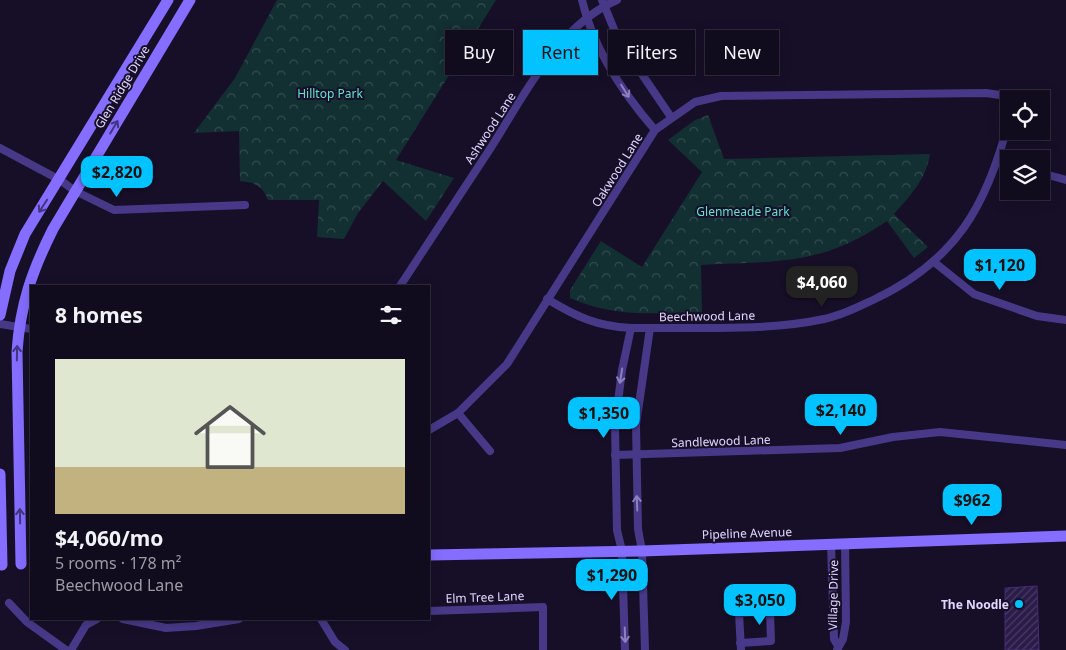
<!DOCTYPE html>
<meta charset="utf-8">
<style>
:root{--surface:#110b1e;--page:#1a1427;--text:#f1f3f6;--muted:#9c9ba4;--line:#302b3c;--accent:#02c3ff}
body{margin:0;font-family:"Noto Sans",sans-serif;background:var(--page);color:var(--text);height:100vh;display:flex;flex-direction:column;font-size:19px;white-space:nowrap}
*{box-sizing:border-box;margin:0}
p{font-size:16px;color:var(--muted)}
.icon{flex:none;width:28px;height:28px;fill:none;stroke:currentColor;stroke-width:2;stroke-linecap:round;stroke-linejoin:round}
.map{position:relative;flex:1;overflow:hidden}
.details{position:absolute;left:30px;top:285px;width:400px;height:335px;display:flex;flex-direction:column;background:var(--surface);border-radius:0px;box-shadow:0 2px 12px #0003,0 0 0 1px var(--line)}
.details>*{flex:none}
.banner{position:absolute;left:445px;top:30px;width:475px;height:45px;display:flex;gap:10px}
.fabs{position:absolute;left:1000px;top:90px;display:grid;gap:10px}
.fabs a{display:grid;place-items:center;width:50px;height:50px;border-radius:0px;background:var(--surface);box-shadow:0 2px 12px #0003,0 0 0 1px var(--line);font-size:25px}
.price{position:absolute;translate:-50% -42px;padding:0 11px;border-radius:10px;background:var(--accent);color:#111;font-size:16px;line-height:32px;filter:drop-shadow(0 1px 2px #0008)}
.price::after{content:'';position:absolute;left:50%;top:30px;width:15px;height:11px;margin-left:-8px;background:inherit;clip-path:polygon(0 0,100% 0,50% 100%)}
.price.selected{background:#222;color:#fff}
ul{padding:0;list-style:none}
li{display:grid;align-content:center;gap:10px;height:265px;padding:0 25px}
li+li{border-top:1px solid var(--line)}
li span{display:grid;place-items:center;height:155px;border-radius:0px;color:#555}
li>.icon{margin-inline-start:auto}
span .icon{width:90px;height:90px;fill:#fffc;stroke-width:1}
li b{font-size:21px}
h2{display:flex;justify-content:space-between;align-items:center;height:60px;padding:0 25px;font-size:21px}
.pill{padding:0 18px;border-radius:0px;background:var(--surface);box-shadow:0 2px 12px #0003,0 0 0 1px var(--line);font-size:18px;line-height:45px}
.pill.selected{background:var(--accent);color:#111}
.map>svg:first-child{display:block}
</style>
<div class="map">
<svg width="1066" height="650" viewBox="0 0 1066 650">
<defs>
<pattern id="park-crowns" width="20" height="18" patternUnits="userSpaceOnUse" patternTransform="scale(1.25)"><rect width="20" height="18" fill="#122f32"/><path d="M2 6a3 3 0 1 1 6 0M12 15a3 3 0 1 1 6 0" fill="none" stroke="#344c51"/></pattern>
<pattern id="building-hatch" width="6" height="6" patternUnits="userSpaceOnUse" patternTransform="scale(1.25)"><rect width="6" height="6" fill="#2a1b49"/><path d="M-1 1l2-2M0 6l6-6M5 7l2-2" fill="none" stroke="#493b64"/></pattern>
</defs>
<rect width="100%" height="100%" fill="#170f28"/>
<g fill="url(#park-crowns)">
<path d="M277,0H496L396,160L454,178L426,221L383,181L358,213L344,239L317,237L319,200H268C263,186 254,182 240,181L239,131L194,133L235,78Z"/>
<path d="M708,115L724,159L930,154C926,179 911,195 894,214L928,247L914,258L887,221C822,266 776,261 701,265L702,312C655,313 615,318 570,298V290L601,241L642,267L702,172L668,140L695,120Z"/>
</g>
<path fill="url(#building-hatch)" stroke="#452c76" d="M1037,586L1039,650H1005V588Z"/>
<g fill="none" stroke-linecap="round" stroke-linejoin="round">
<g stroke="#473988" stroke-width="8">
<path d="M582,0C593,48 623,93 655,130"/>
<path d="M602,0L618,39L671,117"/>
<path d="M0,148L60,180L75,191L114,210L245,205"/>
<path d="M1041,173L1066,180"/>
<path d="M934,262L974,294L1037,316L1066,320"/>
<path d="M400,286C430,240 460,194 490,149C524,96 557,26 617,0"/>
<path d="M547,299C577,317 596,326 631,328C693,327 763,332 824,319C841,316 858,307 873,300C956,261 987,206 1009,120"/>
<path d="M0,324L31,329"/>
<path d="M458,413L490,451"/>
<path d="M429,430L458,413L507,364L655,130L695,102L721,96L986,93L1007,96L1009,102"/>
<path d="M615,455L840,448L893,437L940,432L1066,445"/>
<path d="M831,543L834,639L838,646"/>
<path d="M9,603L27,622L66,650"/>
<path d="M429,611L543,607V650"/>
<path d="M123,619L166,628L196,626L239,619"/>
<path d="M321,619L335,642L345,650"/>
<path d="M740,643L771,641L770,611L739,613L741,650"/>
<path d="M71,650L86,625L97,619"/>
<path d="M625,650L622,551L617,530L615,426L622,370L631,328"/>
<path d="M645,650L642,551L638,529L636,425L650,328"/>
<path d="M837,650L843,639L846,622L845,543"/>
</g>
<g stroke="#846dff" stroke-width="11">
<path d="M0,315L10,271L25,234L168,0"/>
<path d="M0,474L2,565"/>
<path d="M429,555L642,551L1066,536"/>
<path d="M21,564L17,352C20,305 32,271 53,229L190,0"/>
</g>
</g>
<defs><path id="oneway-shaft" d="M-6 0H5M1.5-3L5.5 0L1.5 3" fill="none" stroke-width="1.6" stroke-linecap="round" stroke-linejoin="round" transform="scale(1.25)"/></defs>
<g stroke="#8c80be">
<use href="#oneway-shaft" transform="translate(625 91) rotate(58)"/>
<use href="#oneway-shaft" transform="translate(621 376) rotate(99)"/>
<use href="#oneway-shaft" transform="translate(637 503) rotate(-92)"/>
<use href="#oneway-shaft" transform="translate(625 635) rotate(88)"/>
</g>
<g stroke="#43357e">
<use href="#oneway-shaft" transform="translate(114 127) rotate(-59)"/>
<use href="#oneway-shaft" transform="translate(43 206) rotate(123)"/>
<use href="#oneway-shaft" transform="translate(17 353) rotate(-89)"/>
<use href="#oneway-shaft" transform="translate(20 516) rotate(-91)"/>
</g>
<circle fill="#02c3ff" stroke="#170f28" stroke-width="2" cx="1019" cy="604" r="5"/>
<g text-anchor="middle" dominant-baseline="central" stroke-width="4" stroke-linejoin="round" paint-order="stroke">
<g font-size="12" fill="#e0d6ff" stroke="#170f28">
<text transform="translate(122 87) rotate(-59)">Glen Ridge Drive</text>
<text transform="translate(490 128) rotate(-57)">Ashwood Lane</text>
<text transform="translate(617 170) rotate(-58)">Oakwood Lane</text>
<text transform="translate(707 316) rotate(-1)">Beechwood Lane</text>
<text transform="translate(721 441) rotate(-2)">Sandlewood Lane</text>
<text transform="translate(747 533) rotate(-2)">Pipeline Avenue</text>
<text transform="translate(833 595) rotate(-89)">Village Drive</text>
<text transform="translate(485 597) rotate(-2)">Elm Tree Lane</text>
</g>
<g font-size="12" fill="#5ee3d4" stroke="#170f28">
<text x="330" y="93">Hilltop Park</text>
<text x="743" y="211">Glenmeade Park</text>
</g>
<g font-size="12" font-weight="bold" fill="#e0d6ff" stroke="#170f28" text-anchor="end">
<text x="1009" y="604">The Noodle</text>
</g>
</g>
</svg>
<div class="fabs">
<a><svg class="icon" aria-label="locate" viewBox="0 0 24 24"><circle cx="12" cy="12" r="6"/><path d="M12 2v4M12 18v4M2 12h4M18 12h4"/></svg></a>
<a><svg class="icon" aria-label="layers" viewBox="0 0 24 24"><path d="M12 4l9 5-9 5-9-5zM3 14l9 5 9-5"/></svg></a>
</div>
<b class="price" style="left:117px;top:198px">$2,820</b>
<b class="price" style="left:1000px;top:291px">$1,120</b>
<b class="price selected" style="left:822px;top:308px">$4,060</b>
<b class="price" style="left:841px;top:436px">$2,140</b>
<b class="price" style="left:604px;top:439px">$1,350</b>
<b class="price" style="left:972px;top:526px">$962</b>
<b class="price" style="left:612px;top:601px">$1,290</b>
<b class="price" style="left:760px;top:626px">$3,050</b>
<div class="banner">
<a class="pill">Buy</a>
<a class="pill selected">Rent</a>
<a class="pill">Filters</a>
<a class="pill">New</a>
</div>
<section class="details">
<h2>8 homes<svg class="icon" aria-label="filters" viewBox="0 0 24 24"><path d="M4 7h16M4 17h16"/><circle cx="9" cy="7" r="2"/><circle cx="15" cy="17" r="2"/></svg></h2>
<ul>
<li><span style="background:linear-gradient(#dfe7d0 70%,#c2b280 0)"><svg class="icon" aria-label="home" viewBox="0 0 24 24"><path d="M3 11l9-7 9 7M6 9v11h12V9"/></svg></span><div><b>$4,060/mo</b><p>5 rooms · 178 m²</p><p>Beechwood Lane</p></div></li>
</ul>
</section>
</div>
